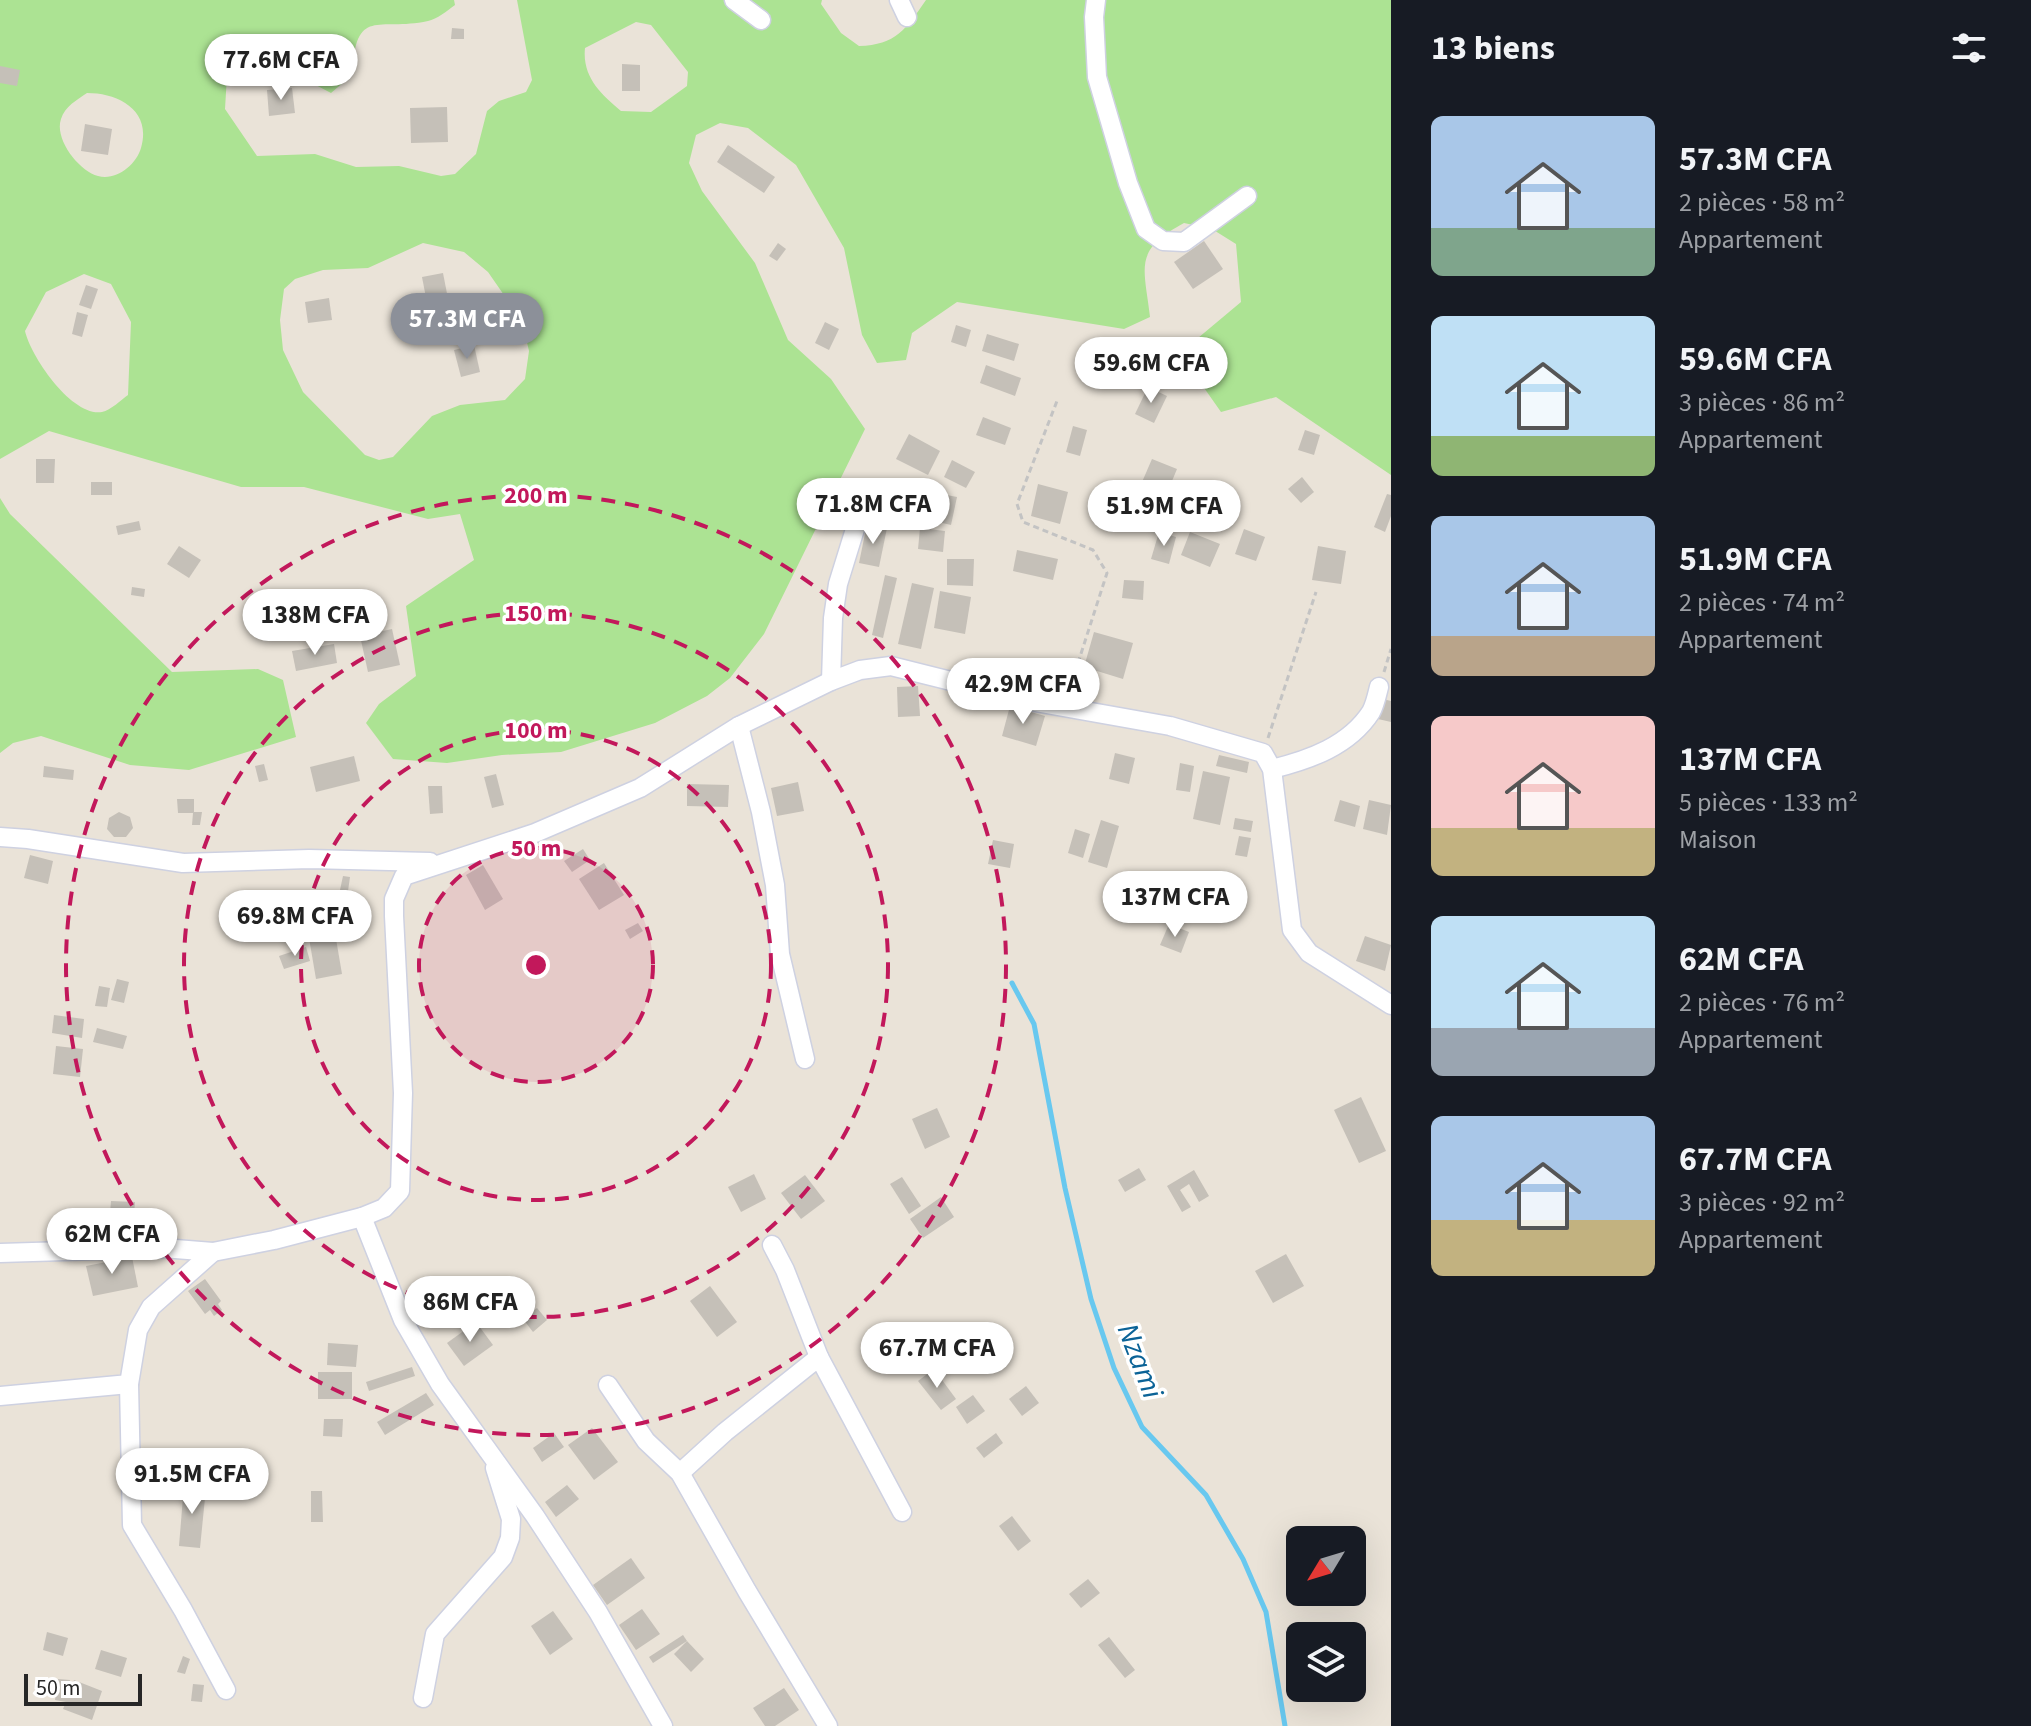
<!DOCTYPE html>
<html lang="fr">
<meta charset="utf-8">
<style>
:root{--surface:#171b24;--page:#242831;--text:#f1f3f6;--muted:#9ea1a6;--accent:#8c9099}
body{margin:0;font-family:"Source Sans 3",sans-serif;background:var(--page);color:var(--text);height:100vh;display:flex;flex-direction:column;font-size:30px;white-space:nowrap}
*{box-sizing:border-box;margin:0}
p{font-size:26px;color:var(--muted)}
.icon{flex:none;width:44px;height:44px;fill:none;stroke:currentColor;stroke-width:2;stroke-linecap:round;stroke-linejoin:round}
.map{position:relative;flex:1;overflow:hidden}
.drawer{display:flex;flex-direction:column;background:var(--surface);width:640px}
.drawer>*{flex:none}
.needle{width:52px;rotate:232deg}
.controls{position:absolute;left:1286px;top:1526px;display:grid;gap:16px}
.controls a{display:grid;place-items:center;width:80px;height:80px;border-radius:12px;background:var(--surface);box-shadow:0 8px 32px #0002;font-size:40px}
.scale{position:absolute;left:24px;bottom:20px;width:118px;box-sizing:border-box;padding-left:8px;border:4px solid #272727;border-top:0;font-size:22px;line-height:28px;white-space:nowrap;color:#272727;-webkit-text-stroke:6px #fff;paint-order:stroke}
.price{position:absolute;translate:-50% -68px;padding:0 18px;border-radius:28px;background:#fff;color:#222;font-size:26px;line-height:52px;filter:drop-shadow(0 2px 4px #0008)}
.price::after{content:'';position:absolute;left:50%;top:48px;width:24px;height:18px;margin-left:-12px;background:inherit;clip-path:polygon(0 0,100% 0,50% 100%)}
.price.on{background:var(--accent);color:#fff}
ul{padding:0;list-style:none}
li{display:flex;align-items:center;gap:24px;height:200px;padding:0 40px}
li span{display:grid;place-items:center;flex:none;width:224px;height:160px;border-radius:12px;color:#555}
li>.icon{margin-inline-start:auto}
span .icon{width:96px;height:96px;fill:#fffc;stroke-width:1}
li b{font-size:34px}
h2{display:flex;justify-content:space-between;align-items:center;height:96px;padding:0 40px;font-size:34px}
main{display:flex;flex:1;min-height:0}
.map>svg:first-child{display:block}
</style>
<main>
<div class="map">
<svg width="1391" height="1726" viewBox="0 0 1391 1726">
<rect width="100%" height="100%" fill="#eae3d8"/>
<g fill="#ace393" fill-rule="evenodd">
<path d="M0,0H454L455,5C447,11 437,19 428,21C377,32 356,5 352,75L331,93L266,59H251L227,76L225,109L257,156L315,154L356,167L399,166L441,176L455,174L476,154L487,111L499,101L526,92L532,80L517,0H822L821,4L841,33L859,46C896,45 906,29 926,0H1391V475L1276,397L1221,412L1188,365L1198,338L1241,302L1236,244L1212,229L1184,223C1133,251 1144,265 1150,317L1124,329L957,302L912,333L906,360L877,363L862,335L844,248L796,165L748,128L720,123L696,135L689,163L702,191L755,263L788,340L831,379L865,429L764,634L730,678L707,696L655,723L561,752L502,755L447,763L393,759L366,723L379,704L416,676L406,606L474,560L460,514L428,519L304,487H241L49,431L0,459ZM636,22L651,25L688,72L687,86L651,112L621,111C601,94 582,77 585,48ZM87,93C118,93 152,110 141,148C136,165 116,181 98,176C79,171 54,139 61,119C65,106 77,100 87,93ZM423,243L464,252L488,272L522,321L529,351L525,379L505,400L460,405L432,416L393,457L379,460L365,455L303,392L283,350L280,320L284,289L295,279L323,270L368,268ZM84,274L111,284L131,322L128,395C121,400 111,410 102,412C72,417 31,357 25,331L46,292Z"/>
<path d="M0,498L10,514L172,672L258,669L283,680L296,737L189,770L130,765L41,736L13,743L0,753Z"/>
</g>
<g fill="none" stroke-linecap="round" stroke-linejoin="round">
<path stroke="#68c8ef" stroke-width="5" d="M1012,983L1034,1024L1065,1188L1091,1299L1114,1368L1142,1427L1206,1495L1243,1559L1266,1612L1285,1726"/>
</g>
<g fill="#c5c0b8">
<path d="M452,28L464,29V39H451Z"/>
<path d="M622,64L640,65V91H622Z"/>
<path d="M0,66L20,70L17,86L0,83Z"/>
<path d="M292,88L295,113L269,116L267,90Z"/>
<path d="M447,107L448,142L411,143L410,108Z"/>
<path d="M85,124L112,129L108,155L81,151Z"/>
<path d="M728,145L775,177L764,193L717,162Z"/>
<path d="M1204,241L1223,269L1193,289L1174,262Z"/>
<path d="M778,243L786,249L777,261L769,256Z"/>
<path d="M443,273L450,309L429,313L422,277Z"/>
<path d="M86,285L98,289L91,309L79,305Z"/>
<path d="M329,298L332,320L308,323L305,302Z"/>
<path d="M77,312L88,315L82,337L72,334Z"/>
<path d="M825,322L839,329L829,350L815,343Z"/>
<path d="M956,325L971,330L966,347L951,342Z"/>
<path d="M987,334L1019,344L1014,361L982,351Z"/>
<path d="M474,345L480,372L461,377L454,350Z"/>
<path d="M1141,358L1153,360L1150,377L1138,375Z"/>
<path d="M986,365L1021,378L1015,396L980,383Z"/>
<path d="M1148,387L1167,396L1154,423L1135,414Z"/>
<path d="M983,417L1011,428L1005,445L976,435Z"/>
<path d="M1073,426L1087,430L1080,456L1066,452Z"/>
<path d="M1305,430L1320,435L1314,455L1298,450Z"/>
<path d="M909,434L940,451L928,475L896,459Z"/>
<path d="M36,459H55L54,483H36Z"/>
<path d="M1152,459L1177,469L1167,493L1142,482Z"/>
<path d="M952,460L975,472L966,488L944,477Z"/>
<path d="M1302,477L1314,492L1301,503L1288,489Z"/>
<rect x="91" y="482" width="21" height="13"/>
<path d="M1038,484L1068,492L1060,524L1031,516Z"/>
<path d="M931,492L957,497L951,525L925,519Z"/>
<path d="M1387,494L1391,495V516L1385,532L1374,527Z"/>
<path d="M139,521L141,530L118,535L116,526Z"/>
<path d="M867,524L887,528L879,567L859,563Z"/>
<path d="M920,528L945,531L943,552L918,549Z"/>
<path d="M1244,529L1265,537L1256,561L1235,554Z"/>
<path d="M1159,532L1176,537L1169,564L1151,559Z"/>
<path d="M1190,532L1220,544L1210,567L1181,555Z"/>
<path d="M179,546L201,560L189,578L167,564Z"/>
<path d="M1318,546L1346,551L1341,584L1312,580Z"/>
<path d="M1017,550L1058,559L1053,580L1013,571Z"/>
<path d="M947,559H974L973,586L947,585Z"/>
<path d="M885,575L897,578L883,638L872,635Z"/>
<path d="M1124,580L1144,581L1143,600L1122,598Z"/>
<path d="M912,583L934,588L921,649L898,644Z"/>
<path d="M132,587L145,589L144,597L131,595Z"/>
<path d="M296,591L301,610L282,614L277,596Z"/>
<path d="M940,591L971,597L965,634L934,628Z"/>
<path d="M392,629L400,665L368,672L360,636Z"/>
<path d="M1094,632L1133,643L1123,679L1084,667Z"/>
<path d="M334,644L337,663L296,671L292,651Z"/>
<path d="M918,686L920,716L898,717L897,687Z"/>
<path d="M1383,699L1391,701V722L1378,719Z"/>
<path d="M1010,706L1045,716L1036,746L1002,736Z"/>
<path d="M1115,753L1135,758L1129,784L1109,779Z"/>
<path d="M1219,755L1249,762L1247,773L1216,766Z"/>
<path d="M354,756L360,781L316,792L310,767Z"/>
<path d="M1180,763L1194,766L1190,792L1176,790Z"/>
<path d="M264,764L268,780L259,782L255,766Z"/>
<path d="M44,766L74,770L73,780L43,777Z"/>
<path d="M1203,771L1230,777L1220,825L1193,819Z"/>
<path d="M496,774L504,805L492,808L484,777Z"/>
<path d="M798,782L804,811L777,816L771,788Z"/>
<path d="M687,784L729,785L728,807L687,806Z"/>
<path d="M428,786H442L443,813L430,814Z"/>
<path d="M177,799H194V812H202L200,825H192L193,813H178Z"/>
<path d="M1340,800L1360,806L1355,827L1334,821Z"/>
<path d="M1369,800L1391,805L1387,835L1363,829Z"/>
<path d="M119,812L130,817L133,828L126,837H114L107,829L109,818Z"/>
<path d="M1235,818L1253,821L1251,832L1233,829Z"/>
<path d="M1101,820L1119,826L1107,868L1088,862Z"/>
<path d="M1075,829L1090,834L1083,858L1068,853Z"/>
<path d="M1239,836L1251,838L1247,857L1235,855Z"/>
<path d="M993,840L1014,844L1010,868L988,864Z"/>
<path d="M583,849L590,860L572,872L564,861Z"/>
<path d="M30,855L53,861L48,884L24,878Z"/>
<path d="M604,863L624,895L599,910L579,879Z"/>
<path d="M483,865L503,899L485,910L466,875Z"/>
<path d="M343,876L350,877L348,891L340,890Z"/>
<path d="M328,892L342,974L316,979L302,897Z"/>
<path d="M638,923L643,931L630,939L625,930Z"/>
<path d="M1169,924L1189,932L1181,953L1160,945Z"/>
<path d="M1365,936L1391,945L1385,971L1356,961Z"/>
<path d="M306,947L310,961L284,969L279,956Z"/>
<path d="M117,979L129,982L124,1003L111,1000Z"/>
<path d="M99,986L110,988L107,1007L95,1006Z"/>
<path d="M54,1015L84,1019L82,1038L52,1033Z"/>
<path d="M97,1028L127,1036L123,1049L93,1042Z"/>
<path d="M56,1046L83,1049L80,1077L53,1074Z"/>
<path d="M1361,1097L1386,1151L1359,1163L1334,1110Z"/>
<path d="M937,1108L950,1137L925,1149L912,1119Z"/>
<path d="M1139,1168L1146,1180L1125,1192L1118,1180Z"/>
<path d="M1194,1170L1209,1196L1199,1202L1189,1184L1180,1190L1191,1207L1182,1212L1167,1186Z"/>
<path d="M754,1174L766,1199L741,1212L728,1187Z"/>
<path d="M805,1175L825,1201L801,1219L781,1193Z"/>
<path d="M902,1177L921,1206L909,1214L890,1184Z"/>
<path d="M941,1197L954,1217L923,1238L910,1219Z"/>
<path d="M111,1201L135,1202L134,1215L110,1213Z"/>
<path d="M1286,1254L1304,1286L1273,1303L1255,1271Z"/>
<path d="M132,1257L138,1287L93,1296L86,1266Z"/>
<path d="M205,1279L221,1301L218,1304L222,1310L214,1316L210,1310L205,1314L188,1291Z"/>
<path d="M710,1286L737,1322L717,1337L690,1301Z"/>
<path d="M537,1308L547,1320L533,1332L523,1319Z"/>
<path d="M476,1322L493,1345L464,1366L447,1343Z"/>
<path d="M328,1343L358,1345L356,1367L327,1365Z"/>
<path d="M412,1367L415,1376L369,1391L366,1382Z"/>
<path d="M934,1369L956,1399L941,1410L918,1381Z"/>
<rect x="318" y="1372" width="34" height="27"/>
<path d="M1026,1386L1039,1403L1022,1416L1009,1399Z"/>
<path d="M426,1393L434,1405L385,1435L377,1422Z"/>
<path d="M973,1395L985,1411L967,1424L956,1407Z"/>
<path d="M324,1419H343L342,1437L323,1436Z"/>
<path d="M592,1428L618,1462L594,1480L568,1445Z"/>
<path d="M554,1433L564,1447L542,1462L533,1448Z"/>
<path d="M996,1433L1003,1443L984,1458L976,1448Z"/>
<path d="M184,1485L206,1488L200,1548L179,1546Z"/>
<path d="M567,1485L579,1499L556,1517L545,1502Z"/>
<path d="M311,1491H322L323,1522H311Z"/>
<path d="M1012,1516L1031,1541L1018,1551L999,1526Z"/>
<path d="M631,1558L645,1578L607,1605L593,1585Z"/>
<path d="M1088,1579L1100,1593L1081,1608L1069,1594Z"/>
<path d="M642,1609L660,1634L636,1650L619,1625Z"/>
<path d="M553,1611L573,1639L550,1655L531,1626Z"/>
<path d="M47,1632L68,1638L63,1656L43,1650Z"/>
<path d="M683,1635L687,1641L653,1663L649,1657Z"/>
<path d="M1109,1637L1135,1670L1125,1678L1098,1645Z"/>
<path d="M687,1641L704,1659L691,1672L674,1654Z"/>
<path d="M101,1650L127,1658L121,1677L95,1669Z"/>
<path d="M183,1656L190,1659L185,1674L177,1672Z"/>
<path d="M58,1679L70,1680L67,1698L74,1680L102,1691L92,1720L63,1709L66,1702L55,1700Z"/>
<path d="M193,1684L204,1685L202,1702L191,1701Z"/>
<path d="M784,1688L799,1710L775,1726H765L753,1708Z"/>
</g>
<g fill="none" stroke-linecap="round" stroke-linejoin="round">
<defs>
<g id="minor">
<path d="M734,0L761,20"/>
<path d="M899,0L907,17"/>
<path d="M1096,0L1094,17L1097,77L1128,183L1146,229L1163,241L1184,242L1247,196"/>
<path d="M831,681L833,618L838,584L864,500"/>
<path d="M739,726L761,812L775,885L780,954L805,1059"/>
<path d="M1272,769C1309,760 1349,746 1371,712C1375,705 1377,695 1379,687"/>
<path d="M0,837L28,839L183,863L309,859L430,862"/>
<path d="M362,1217L403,1320L440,1384L535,1516L598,1612L663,1726"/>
<path d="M772,1245L785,1270L819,1357"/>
<path d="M0,1253L163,1248L213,1252L274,1240L362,1217L384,1208L400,1191L403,1093L394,916V899L404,876L535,833L640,788L739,726L831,681L860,670L891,666L1035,702L1170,726L1263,753L1272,769L1292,930L1309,953L1391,1005"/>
<path d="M129,1384L132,1525L183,1610L226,1690"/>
<path d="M608,1385L646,1441L680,1473L747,1591L828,1726"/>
<path d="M0,1396L129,1384L138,1330L151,1307L213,1252"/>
<path d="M680,1473L725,1432L819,1357L902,1512"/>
<path d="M423,1698L435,1634L503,1557L510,1538L511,1519L495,1468"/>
</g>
</defs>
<use href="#minor" stroke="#ced1e1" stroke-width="21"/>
<g stroke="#c3c3c3" stroke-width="3" stroke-dasharray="6 4" stroke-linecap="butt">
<path d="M1384,672L1391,649"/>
<path d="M1048,688L1062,673L1077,666L1107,573L1093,550L1023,522L1017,504L1057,401"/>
<path d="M1268,738L1316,592"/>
</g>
<use href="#minor" stroke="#fff" stroke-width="18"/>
</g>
<circle cx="536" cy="965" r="117" fill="#c2185b" fill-opacity=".12"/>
<g fill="none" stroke="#c2185b" stroke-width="4" stroke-dasharray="14 10">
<circle cx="536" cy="965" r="117"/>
<circle cx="536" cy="965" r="235"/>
<circle cx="536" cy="965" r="352"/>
<circle cx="536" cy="965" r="470"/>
</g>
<g text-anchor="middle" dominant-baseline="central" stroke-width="7" stroke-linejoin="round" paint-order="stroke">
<g font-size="30" font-style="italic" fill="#0b6397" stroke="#fff">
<text transform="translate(1140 1361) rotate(69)">Nzami</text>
</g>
</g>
<circle cx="536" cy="965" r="12" fill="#c2185b" stroke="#fff" stroke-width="4"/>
<g font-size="24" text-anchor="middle" font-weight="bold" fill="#c2185b" stroke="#fff" stroke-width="7" stroke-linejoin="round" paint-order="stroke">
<text x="536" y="503">200 m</text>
<text x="536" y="621">150 m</text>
<text x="536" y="738">100 m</text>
<text x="536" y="856">50 m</text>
</g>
</svg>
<div class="controls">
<a><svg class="needle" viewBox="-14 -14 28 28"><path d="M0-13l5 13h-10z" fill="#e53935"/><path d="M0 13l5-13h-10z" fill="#9ea1a6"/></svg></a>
<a><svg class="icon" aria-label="layers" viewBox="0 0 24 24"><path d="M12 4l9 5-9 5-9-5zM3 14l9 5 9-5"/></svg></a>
</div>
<div class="scale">50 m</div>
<b class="price" style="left:281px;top:102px">77.6M CFA</b>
<b class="price on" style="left:467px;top:361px">57.3M CFA</b>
<b class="price" style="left:1151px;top:405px">59.6M CFA</b>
<b class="price" style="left:873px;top:546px">71.8M CFA</b>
<b class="price" style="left:1164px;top:548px">51.9M CFA</b>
<b class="price" style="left:315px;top:657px">138M CFA</b>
<b class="price" style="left:1023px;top:726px">42.9M CFA</b>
<b class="price" style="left:1175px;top:939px">137M CFA</b>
<b class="price" style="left:295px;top:958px">69.8M CFA</b>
<b class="price" style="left:112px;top:1276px">62M CFA</b>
<b class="price" style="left:470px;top:1344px">86M CFA</b>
<b class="price" style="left:937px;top:1390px">67.7M CFA</b>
<b class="price" style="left:192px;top:1516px">91.5M CFA</b>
</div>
<section class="drawer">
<h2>13 biens<svg class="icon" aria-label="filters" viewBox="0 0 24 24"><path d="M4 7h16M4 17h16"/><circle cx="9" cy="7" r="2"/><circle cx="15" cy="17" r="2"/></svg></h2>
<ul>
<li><span style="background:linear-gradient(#a9c7e8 70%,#7fa58c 0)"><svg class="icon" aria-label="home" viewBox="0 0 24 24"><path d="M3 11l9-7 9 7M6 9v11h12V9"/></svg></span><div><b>57.3M CFA</b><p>2 pièces · 58 m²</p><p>Appartement</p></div></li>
<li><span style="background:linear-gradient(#bfe0f5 75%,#8fb573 0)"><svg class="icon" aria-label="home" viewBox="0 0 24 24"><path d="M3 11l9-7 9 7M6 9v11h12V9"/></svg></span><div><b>59.6M CFA</b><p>3 pièces · 86 m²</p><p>Appartement</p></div></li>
<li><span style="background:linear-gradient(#a9c7e8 75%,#b9a48a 0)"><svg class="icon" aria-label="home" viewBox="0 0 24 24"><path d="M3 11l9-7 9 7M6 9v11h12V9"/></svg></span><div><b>51.9M CFA</b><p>2 pièces · 74 m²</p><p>Appartement</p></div></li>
<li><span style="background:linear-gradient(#f6c9c9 70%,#c2b280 0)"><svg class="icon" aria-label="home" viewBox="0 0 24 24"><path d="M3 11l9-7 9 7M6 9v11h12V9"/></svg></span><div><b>137M CFA</b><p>5 pièces · 133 m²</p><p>Maison</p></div></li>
<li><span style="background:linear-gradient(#bfe0f5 70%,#9aa5b1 0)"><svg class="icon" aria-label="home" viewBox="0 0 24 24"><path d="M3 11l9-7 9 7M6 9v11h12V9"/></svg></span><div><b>62M CFA</b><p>2 pièces · 76 m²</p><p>Appartement</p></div></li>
<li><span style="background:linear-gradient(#a9c7e8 65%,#c2b280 0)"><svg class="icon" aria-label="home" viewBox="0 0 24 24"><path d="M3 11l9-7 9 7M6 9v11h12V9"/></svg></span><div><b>67.7M CFA</b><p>3 pièces · 92 m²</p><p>Appartement</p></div></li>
</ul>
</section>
</main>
